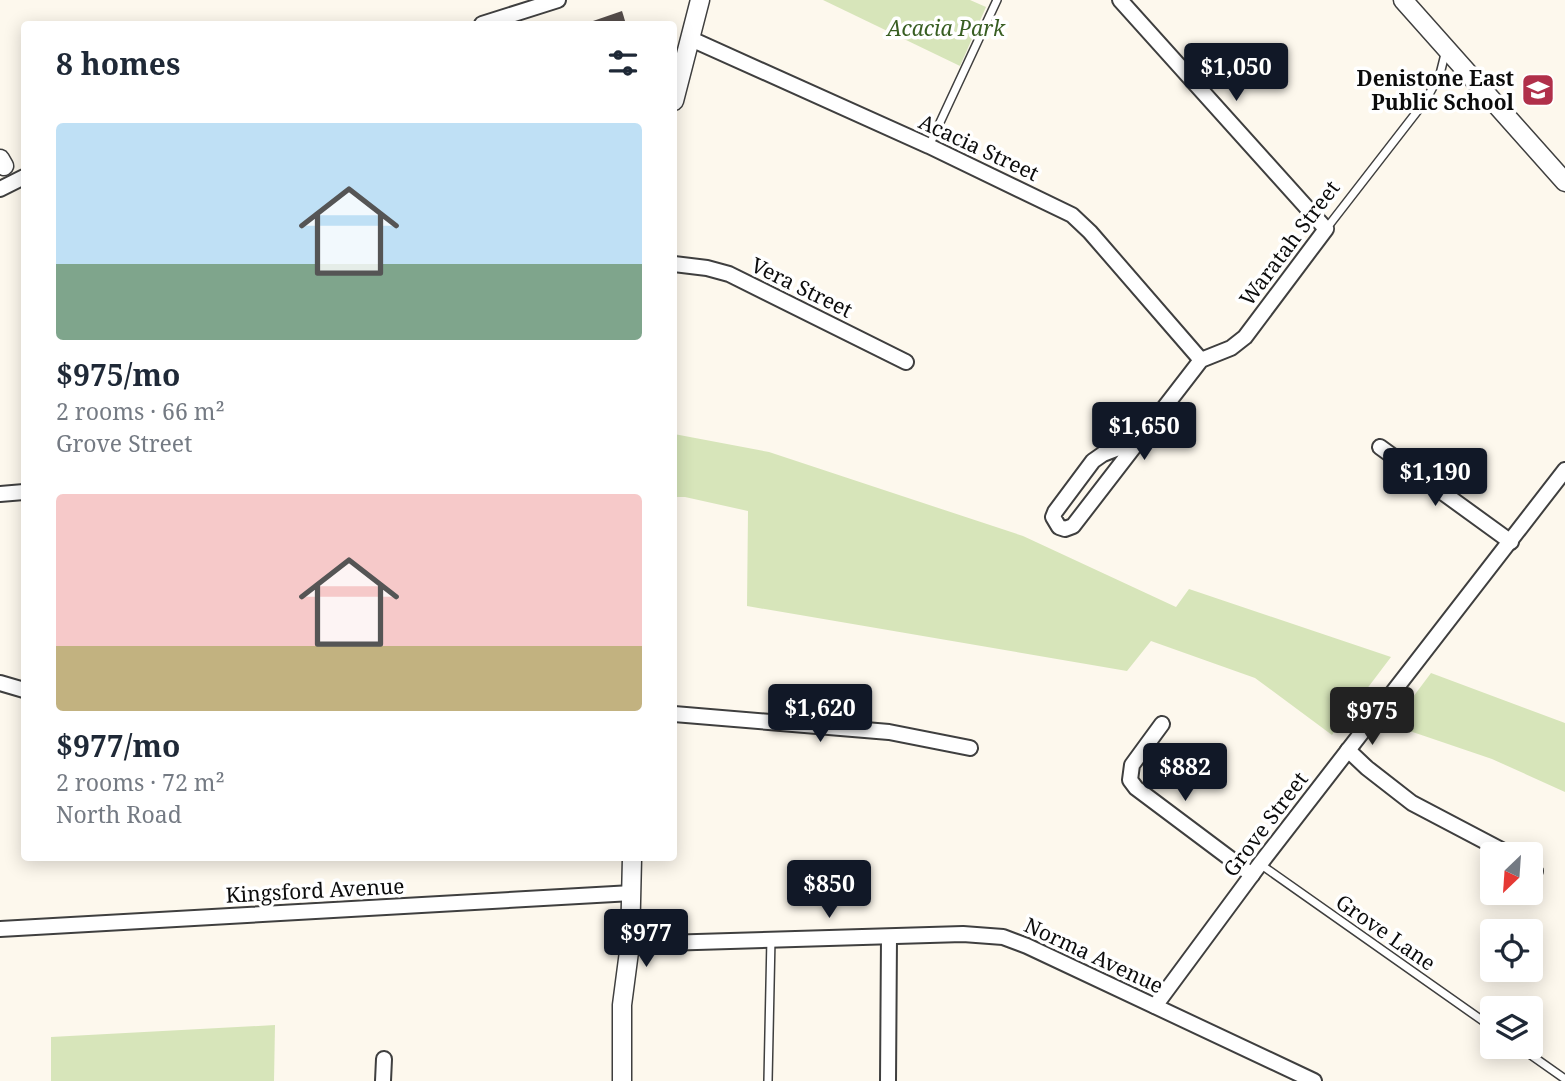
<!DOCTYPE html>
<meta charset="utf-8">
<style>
:root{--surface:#fff;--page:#f6f6f7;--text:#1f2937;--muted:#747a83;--accent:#111827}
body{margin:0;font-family:"Noto Serif",serif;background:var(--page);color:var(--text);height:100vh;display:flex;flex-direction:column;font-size:26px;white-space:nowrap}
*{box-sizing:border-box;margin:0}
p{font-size:23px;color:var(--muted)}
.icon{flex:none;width:38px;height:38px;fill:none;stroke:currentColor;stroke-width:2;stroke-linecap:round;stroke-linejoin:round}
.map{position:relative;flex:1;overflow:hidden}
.panel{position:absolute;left:21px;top:21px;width:656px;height:840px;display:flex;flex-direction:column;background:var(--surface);border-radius:7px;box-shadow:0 4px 18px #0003}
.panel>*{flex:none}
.needle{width:46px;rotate:205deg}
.tools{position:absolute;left:1480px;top:842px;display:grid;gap:14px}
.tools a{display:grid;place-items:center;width:63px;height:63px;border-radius:7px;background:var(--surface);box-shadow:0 4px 18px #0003;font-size:35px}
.price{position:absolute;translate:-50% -60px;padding:0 16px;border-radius:7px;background:var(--accent);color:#fff;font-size:23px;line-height:46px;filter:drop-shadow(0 2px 4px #0008)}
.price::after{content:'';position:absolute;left:50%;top:42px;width:21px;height:16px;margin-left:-10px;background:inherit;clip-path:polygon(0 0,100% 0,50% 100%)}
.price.selected{background:#222;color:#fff}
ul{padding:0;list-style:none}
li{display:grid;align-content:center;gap:14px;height:371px;padding:0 35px}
li span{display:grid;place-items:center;height:217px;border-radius:7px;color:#555}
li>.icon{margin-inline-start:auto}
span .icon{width:126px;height:126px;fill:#fffc;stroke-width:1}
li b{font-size:30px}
h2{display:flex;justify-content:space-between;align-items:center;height:84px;padding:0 35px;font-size:30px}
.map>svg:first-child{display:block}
</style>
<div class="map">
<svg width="1565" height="1081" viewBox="0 0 1565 1081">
<rect width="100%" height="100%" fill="#fdf8ed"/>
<g fill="#d7e5ba">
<path d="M823,0H970L986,7L960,66Z"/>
<path d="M674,434L769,452L1023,536L1176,607L1189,589L1391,657L1332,735L1255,678L1151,641L1127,671L747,606L748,511L685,497H674Z"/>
<path d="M1431,673L1565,723V792L1492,759L1392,725Z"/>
<path d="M275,1025L274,1081H51V1037Z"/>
</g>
<path fill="#544c4a" d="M622,11L626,24H594L593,21Z"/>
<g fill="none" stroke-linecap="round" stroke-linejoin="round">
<defs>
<g id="service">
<path d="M929,146L997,0"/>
<path d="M1326,229L1426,100L1440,74L1446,50"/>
<path d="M1260,864L1493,1028"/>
<path d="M1518,1046L1565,1079"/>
<path d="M768,1081L771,938"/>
</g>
<g id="minor">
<path d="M1120,0L1326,229L1245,337L1231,348L1201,360L1073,526L1065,529L1059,527L1053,517L1055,512L1093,461L1103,454L1139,440"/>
<path d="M482,24L558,0"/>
<path d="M691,39L929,146L1072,215L1090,232L1201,360"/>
<path d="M0,189L24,177"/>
<path d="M674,264L707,268L729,274L906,362"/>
<path d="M1380,447L1511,542"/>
<path d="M0,494L24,492"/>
<path d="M0,683L24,690"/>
<path d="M674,714L889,732L970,748"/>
<path d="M1162,724L1132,765L1130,780L1136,788L1252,875"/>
<path d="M1348,750L1367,768L1412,803L1509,854"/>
<path d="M1531,869L1535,871"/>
<path d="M0,929L632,893"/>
<path d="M630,944L963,934L1003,937L1027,946L1314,1081"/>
<path d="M1155,1006L1260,864L1565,470"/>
<path d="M383,1081L384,1059"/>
<path d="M888,1081L889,937"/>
</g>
<g id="tertiary">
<path d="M1403,0L1565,182"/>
<path d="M674,101L700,0"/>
<path d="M0,159L4,166"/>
<path d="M622,1081V1005L630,944L632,858"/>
</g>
</defs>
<use href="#service" stroke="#3f3f3f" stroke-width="10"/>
<use href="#minor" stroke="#3f3f3f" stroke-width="18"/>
<use href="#tertiary" stroke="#3f3f3f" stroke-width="21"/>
<use href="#service" stroke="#fff" stroke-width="7"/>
<use href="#minor" stroke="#fff" stroke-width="14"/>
<use href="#tertiary" stroke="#fff" stroke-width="18"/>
</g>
<defs>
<symbol id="school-square" viewBox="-11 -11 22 22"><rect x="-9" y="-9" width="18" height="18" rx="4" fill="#b0304a" stroke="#fff"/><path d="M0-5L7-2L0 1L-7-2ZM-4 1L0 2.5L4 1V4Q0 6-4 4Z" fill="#fff"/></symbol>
</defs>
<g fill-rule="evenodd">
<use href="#school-square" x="1519" y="71" width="38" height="38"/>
</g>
<g text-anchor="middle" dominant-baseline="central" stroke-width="7" stroke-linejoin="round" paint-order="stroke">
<g font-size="21" font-style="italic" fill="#385e22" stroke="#fff">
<text x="946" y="28">Acacia Park</text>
</g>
<g font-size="21" font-weight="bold" fill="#0c0c0c" stroke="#fff" text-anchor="end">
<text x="1514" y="78">Denistone East<tspan x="1514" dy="24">Public School</tspan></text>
</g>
<g font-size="21" fill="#0c0c0c" stroke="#fff">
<text transform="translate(979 147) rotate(25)">Acacia Street</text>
<text transform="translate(1289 243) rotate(-53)">Waratah Street</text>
<text transform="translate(802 287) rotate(26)">Vera Street</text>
<text transform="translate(1265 824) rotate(-53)">Grove Street</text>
<text transform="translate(315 890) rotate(-3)">Kingsford Avenue</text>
<text transform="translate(1386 932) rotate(35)">Grove Lane</text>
<text transform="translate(1094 955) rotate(25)">Norma Avenue</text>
</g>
</g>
</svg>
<div class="tools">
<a><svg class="needle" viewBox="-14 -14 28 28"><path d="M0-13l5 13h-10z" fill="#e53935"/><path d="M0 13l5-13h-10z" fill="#747a83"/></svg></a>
<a><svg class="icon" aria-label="locate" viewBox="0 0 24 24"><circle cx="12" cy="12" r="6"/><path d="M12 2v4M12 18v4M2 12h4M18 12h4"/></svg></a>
<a><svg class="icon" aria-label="layers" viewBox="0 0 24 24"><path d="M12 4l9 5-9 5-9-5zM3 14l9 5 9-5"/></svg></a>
</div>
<b class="price" style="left:1236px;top:103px">$1,050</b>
<b class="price" style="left:1144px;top:462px">$1,650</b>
<b class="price" style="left:1435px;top:508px">$1,190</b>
<b class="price" style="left:820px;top:744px">$1,620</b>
<b class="price selected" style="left:1372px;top:747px">$975</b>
<b class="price" style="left:1185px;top:803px">$882</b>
<b class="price" style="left:829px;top:920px">$850</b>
<b class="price" style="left:646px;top:969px">$977</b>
<section class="panel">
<h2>8 homes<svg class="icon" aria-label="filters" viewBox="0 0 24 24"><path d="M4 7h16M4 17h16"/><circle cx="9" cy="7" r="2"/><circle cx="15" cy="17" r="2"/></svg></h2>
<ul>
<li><span style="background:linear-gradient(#bfe0f5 65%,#7fa58c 0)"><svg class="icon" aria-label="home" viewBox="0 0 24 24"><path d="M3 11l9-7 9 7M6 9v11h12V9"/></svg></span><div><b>$975/mo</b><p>2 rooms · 66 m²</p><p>Grove Street</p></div></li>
<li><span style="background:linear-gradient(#f6c9c9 70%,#c2b280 0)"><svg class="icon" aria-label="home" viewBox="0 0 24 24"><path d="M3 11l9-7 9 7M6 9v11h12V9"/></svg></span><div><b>$977/mo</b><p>2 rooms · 72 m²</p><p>North Road</p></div></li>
</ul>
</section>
</div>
